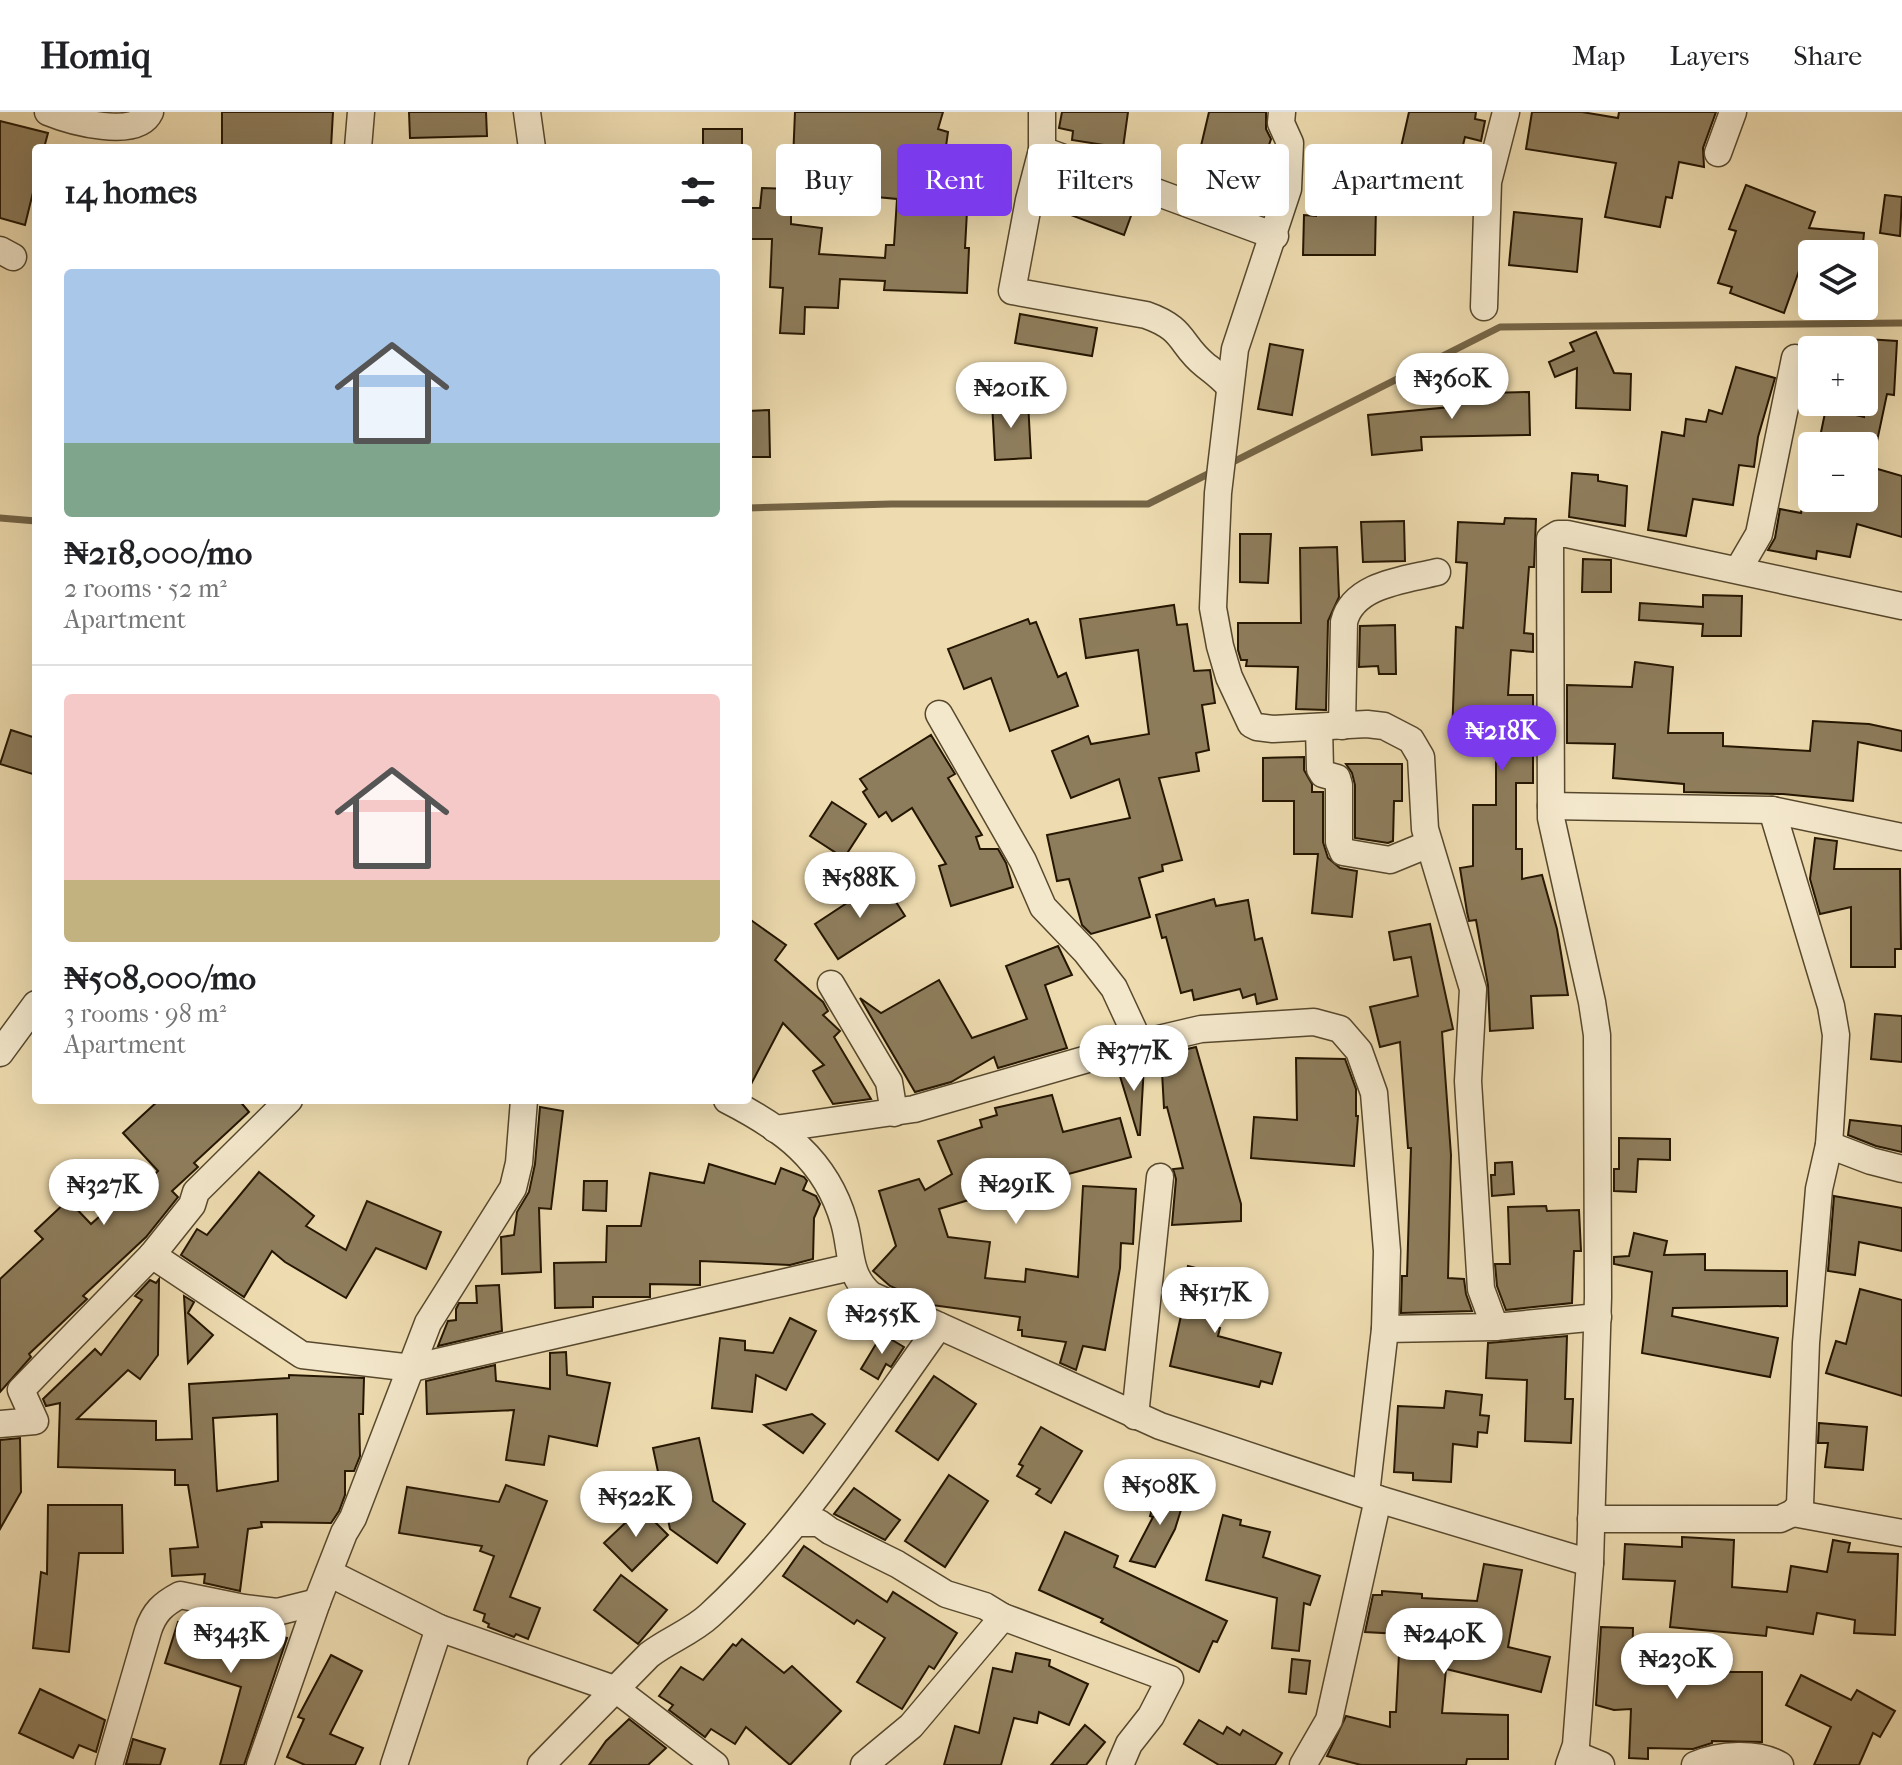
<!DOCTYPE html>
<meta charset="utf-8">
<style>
:root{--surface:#fff;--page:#f6f6f6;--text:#202124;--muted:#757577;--line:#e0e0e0;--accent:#7c3aed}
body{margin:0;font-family:"IM FELL French Canon",serif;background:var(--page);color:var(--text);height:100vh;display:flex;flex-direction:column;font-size:30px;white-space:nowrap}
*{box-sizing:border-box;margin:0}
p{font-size:26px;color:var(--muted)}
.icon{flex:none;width:44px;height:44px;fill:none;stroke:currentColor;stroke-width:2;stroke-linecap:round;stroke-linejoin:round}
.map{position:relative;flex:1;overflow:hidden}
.panel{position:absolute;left:32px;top:32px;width:720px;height:960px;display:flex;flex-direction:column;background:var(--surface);border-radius:8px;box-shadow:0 8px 32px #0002}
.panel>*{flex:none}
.guide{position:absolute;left:776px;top:32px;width:760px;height:72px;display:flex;gap:16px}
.tools{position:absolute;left:1798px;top:128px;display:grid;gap:16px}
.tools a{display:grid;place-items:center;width:80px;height:80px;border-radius:8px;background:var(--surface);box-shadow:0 8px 32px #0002;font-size:40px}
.price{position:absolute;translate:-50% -68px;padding:0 18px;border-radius:28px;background:#fff;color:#222;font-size:26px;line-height:52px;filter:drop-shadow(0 2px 4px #0008)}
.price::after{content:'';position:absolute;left:50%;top:48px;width:24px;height:18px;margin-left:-12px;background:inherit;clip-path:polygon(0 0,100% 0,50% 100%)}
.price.current{background:var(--accent);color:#fff}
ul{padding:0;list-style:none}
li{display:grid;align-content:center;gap:16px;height:424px;padding:0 32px}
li+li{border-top:2px solid var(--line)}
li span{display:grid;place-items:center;height:248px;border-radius:8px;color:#555}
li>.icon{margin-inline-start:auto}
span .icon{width:144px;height:144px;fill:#fffc;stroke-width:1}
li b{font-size:34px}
h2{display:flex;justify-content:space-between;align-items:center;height:96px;padding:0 32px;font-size:34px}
.tag{padding:0 28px;border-radius:8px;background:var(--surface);box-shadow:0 8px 32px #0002;font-size:28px;line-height:72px}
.tag.current{background:var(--accent);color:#fff}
header{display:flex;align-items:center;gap:48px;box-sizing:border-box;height:112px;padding:0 40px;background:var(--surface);border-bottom:2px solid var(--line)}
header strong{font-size:38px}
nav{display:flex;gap:44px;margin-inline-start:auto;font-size:28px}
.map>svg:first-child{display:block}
</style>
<header>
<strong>Homiq</strong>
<nav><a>Map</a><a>Layers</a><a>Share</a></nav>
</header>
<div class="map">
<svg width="1902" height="1653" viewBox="0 0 1902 1653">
<rect width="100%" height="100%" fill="#eedcb0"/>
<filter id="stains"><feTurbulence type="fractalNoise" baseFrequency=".0025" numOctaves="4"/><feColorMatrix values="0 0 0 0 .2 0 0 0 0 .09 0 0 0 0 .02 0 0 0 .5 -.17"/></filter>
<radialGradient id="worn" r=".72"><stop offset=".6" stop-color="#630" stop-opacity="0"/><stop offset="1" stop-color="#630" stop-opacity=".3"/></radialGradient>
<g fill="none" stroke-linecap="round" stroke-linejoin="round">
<g stroke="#756546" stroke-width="7">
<path d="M1229,352L1500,215L1902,211"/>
<path d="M748,396L891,392H1148L1214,359"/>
<path d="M0,406L36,409"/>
</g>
</g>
<g fill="#8e7d5c" stroke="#251601" stroke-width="2" fill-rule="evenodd">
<path d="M222,0H333L331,36H222Z"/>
<path d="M409,0H486L487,24L410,26Z"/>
<path d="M795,0H943L938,17L948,20L944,49L940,48L938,84L963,86L962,98L967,99L965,136H969L967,181L884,178L885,169L840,167L838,196L805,195L804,222L780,221L783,176L770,175L772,127H749V96H760L762,76L791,77V112L822,116L819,142L885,146L886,133H894L897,87L845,82V76L792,72Z"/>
<path d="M1062,0H1128L1123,36L1072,28L1073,19L1059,16Z"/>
<path d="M1209,0H1266V17L1271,27L1268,36L1274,38L1272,66L1267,90L1192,72Z"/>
<path d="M1409,0H1476L1475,7L1485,9L1481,29L1465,25L1448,94L1376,93L1375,143H1303L1304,103L1316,104L1314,47L1399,44Z"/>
<path d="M1532,0H1582L1618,6L1619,0H1716L1703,36L1704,55L1679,50L1672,86L1666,85L1660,115L1605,105L1616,51L1526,37Z"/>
<path d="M0,9L48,21L44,36H36V68L25,113L0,106Z"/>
<rect x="703" y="17" width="39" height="19"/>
<path d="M1053,60L1136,90L1124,123L1044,93Z"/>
<path d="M1746,73L1815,100L1809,116L1864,121L1862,142H1805L1784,201L1730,181L1732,175L1718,171L1736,119L1729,117Z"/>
<path d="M1885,83L1902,85L1900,124L1880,121Z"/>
<path d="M1514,100L1582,107L1577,160L1509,153Z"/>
<path d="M1020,202L1097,216L1092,244L1015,231Z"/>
<path d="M1596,220L1614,261L1631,262L1630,298L1576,296L1577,256L1555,265L1549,250L1574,239L1570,231Z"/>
<path d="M1866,227L1897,229L1894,283L1887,282L1872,353L1864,352V334H1839L1819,330L1826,296L1864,305Z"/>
<path d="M1270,232L1303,238L1292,303L1258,297Z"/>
<path d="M1736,255L1775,266L1758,325L1754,355L1739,353L1733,393L1693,387L1686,424L1648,418L1662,320L1684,324L1686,307L1706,310L1709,298L1722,302Z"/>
<path d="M1529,280L1530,323L1421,325L1422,338L1372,343L1368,303L1450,295L1449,282Z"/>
<path d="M1028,289L1031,346L995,348L992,290Z"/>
<path d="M769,298L770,345H748V299Z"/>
<path d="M1864,353L1902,364V425L1857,412L1850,445L1817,439L1816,447L1768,438L1775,426L1780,397L1801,401L1804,386H1864Z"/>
<path d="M1572,361L1598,363V369L1627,374L1625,414L1569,405Z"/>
<path d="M1505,406L1536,407L1534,455H1529L1524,521L1533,522V540L1511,538L1508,583H1533V671H1516V737H1522V767L1542,763L1557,817L1568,883L1531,884L1533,916L1490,919L1488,873L1476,808L1469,809L1467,800L1460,756L1473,754V693H1496V625L1452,623L1456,515L1463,516L1467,451L1456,450L1458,410L1504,412Z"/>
<path d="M1404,409L1405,449L1363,450L1361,410Z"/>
<path d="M1240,422H1271L1268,471L1240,470Z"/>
<path d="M1337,435L1339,485L1328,509L1326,598L1296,597L1298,555L1246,554L1247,548H1241L1238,538V511H1301L1300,436Z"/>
<path d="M1583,447L1611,448V480H1582Z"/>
<path d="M1703,483L1742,484L1741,524H1702L1703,512L1639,508L1640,491L1703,495Z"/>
<path d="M1174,493L1177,513L1187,512L1194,559L1210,558L1215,591L1202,593L1209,638L1196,641L1199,659L1159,666L1182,748L1162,753L1163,759L1139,766L1150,805L1091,822L1082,813L1069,767L1057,769L1047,723L1130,706L1119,667L1071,686L1052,639L1088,624L1091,632L1149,622L1138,538L1086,546L1080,507Z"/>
<path d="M1028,507L1030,512L1036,510L1058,565L1066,561L1078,594L1010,619L991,566L964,577L948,537Z"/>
<path d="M1395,513L1396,562H1379L1378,554L1359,555L1360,514Z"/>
<path d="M1635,550L1673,555L1668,621H1723V634L1810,639L1813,609L1869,612L1902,619V639L1858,630L1853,689L1783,682L1684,680V672L1613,666L1615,632L1567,631V573L1632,575Z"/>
<path d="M11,618L36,626V663L0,652Z"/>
<path d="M931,623L955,662L948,666L982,723L976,725L980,737H998L1006,751L1013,775L951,794L939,754L946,752L912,696L892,709L886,700L879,705L863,680L867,677L860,667Z"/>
<path d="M1304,645V658L1312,672V680H1323V730L1328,746L1340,756L1357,759L1352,805L1312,801L1318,742H1294V689H1263V646Z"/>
<path d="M1346,652H1402V689H1394L1393,729L1388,731L1355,726V673L1352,661Z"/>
<path d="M832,690L866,712L844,746L810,724Z"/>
<path d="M1815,726L1837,729L1834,757H1900L1901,837H1895V855H1851V795L1820,802L1810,767Z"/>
<path d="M882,768L905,804L838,847L815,812Z"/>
<path d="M1214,787L1216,794L1248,788L1255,828L1262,826L1277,887L1257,892L1255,882L1243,886L1240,877L1194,888L1192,878L1181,881L1166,825L1162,826L1156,803Z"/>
<path d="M748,806L786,833L775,848L823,890L828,899L823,903L840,919L834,925L871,987L833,992L813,959L824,953L783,911L748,978Z"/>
<path d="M1430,812L1453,917L1442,920L1451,1043L1448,1166L1464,1167L1466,1182L1472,1199L1401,1201L1402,1164H1407L1411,1036H1408L1400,930L1380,935L1370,895L1418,884L1411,845L1394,848L1389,820Z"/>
<path d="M1058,834L1072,863L1045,873L1067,936L998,956L994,945L951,970L915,980L860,886L881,901L939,868L972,926L1027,907L1006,854Z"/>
<path d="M1875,902L1902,904V950L1871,947Z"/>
<path d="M1196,935L1241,1092V1109L1172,1113L1176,1067L1173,1057L1183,1056L1167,995L1164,996L1162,960H1157L1153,945Z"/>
<path d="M1296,946L1345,947L1356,977V1004H1358L1354,1054L1251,1046L1254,1005L1297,1008Z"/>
<path d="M1144,953L1140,1023H1138L1119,961Z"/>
<path d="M1052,983L1063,1020L1120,1006L1131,1045L1024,1074V1081L1005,1087L1002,1078L939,1097L948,1125L990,1130L985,1166L1025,1170L1026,1157L1078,1165L1083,1074L1136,1077L1133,1132L1121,1131L1120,1156L1105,1238L1083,1234L1076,1258L1060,1251L1066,1230L1022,1224V1218H1018L1020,1205L932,1193L890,1174L873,1159L896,1134L879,1079L919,1067L925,1078L952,1062L938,1029L982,1015L980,1008L997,1003L995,996Z"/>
<path d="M159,988H239L249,1000L194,1051L198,1055L172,1079L178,1085L146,1125L83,1184L87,1187L29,1242L31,1245L0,1280V1167L43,1127L35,1119L68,1088L91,1112L126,1081L130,1086L158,1059L123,1021Z"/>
<path d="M540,995L563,999L551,1097L539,1096L541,1160L502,1162L501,1125L514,1123L517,1100L529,1080L535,1052Z"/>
<path d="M1850,1008L1902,1014V1040L1876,1034L1848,1023Z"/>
<path d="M1619,1026L1670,1027V1048L1638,1047L1636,1080L1614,1079V1057H1619Z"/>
<path d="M1512,1050L1514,1082L1492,1084L1491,1063H1495V1051Z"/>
<path d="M709,1052L775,1072L781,1056L804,1065L807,1069L803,1078L816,1084L820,1092L814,1106L813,1147L790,1153L700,1149V1173L650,1172V1185H593V1195L555,1196L554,1151L606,1150L607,1114H641L650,1061L704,1071Z"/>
<path d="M259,1060L314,1104L306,1114L346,1138L367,1089L441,1120L426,1157L376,1136L346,1186L285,1150L272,1139L244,1185L181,1143L197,1117L207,1123Z"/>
<path d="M584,1069H607L606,1099L583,1098Z"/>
<path d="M1834,1084L1902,1096V1139L1859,1130L1855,1163L1828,1159Z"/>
<path d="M1546,1094L1547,1099L1579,1098L1581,1139H1574L1572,1191L1506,1198L1497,1174L1495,1152H1510L1508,1095Z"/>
<path d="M1634,1121L1667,1129L1664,1143L1705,1142V1158L1787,1159V1194L1673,1196L1672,1204L1778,1226L1770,1265L1642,1241L1652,1160L1614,1152V1145L1629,1144Z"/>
<path d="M1188,1154L1227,1164L1214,1214L1220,1216L1218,1224L1281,1241L1272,1272L1261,1269L1259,1275L1170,1254L1182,1199L1177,1197L1180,1184L1173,1182L1178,1163L1185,1164Z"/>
<path d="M159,1167L158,1243L140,1267L128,1258L77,1307L156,1309V1328L192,1327L189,1272L289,1266V1263L364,1266L363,1302H359L360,1344L354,1359H345V1383L339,1399L331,1411L261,1410L262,1415L248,1417L240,1479L204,1471L205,1462L172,1464L170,1437L198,1435L188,1373H175V1358L58,1355L60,1291L46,1294L43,1287L95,1237L101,1243L142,1188L135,1184L150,1168L156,1171ZM277,1302L278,1369L217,1379L213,1306Z"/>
<path d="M499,1173L502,1219L438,1234L448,1209L456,1208V1197L459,1191H477L476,1174Z"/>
<path d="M1860,1177L1902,1188V1284L1826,1261L1836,1229L1846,1232Z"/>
<path d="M184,1184L194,1190L188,1201L213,1223L188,1251Z"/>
<path d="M790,1206L816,1219L786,1278L756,1263L752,1300L712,1296L720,1226L745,1229V1238L773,1241Z"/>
<path d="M882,1222L904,1235L891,1255L886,1252L878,1267L861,1257Z"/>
<path d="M1567,1224L1565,1287H1573L1571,1331L1525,1329L1527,1268L1486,1266L1488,1231Z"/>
<path d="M566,1240L567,1263L610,1271L597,1334L549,1324L544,1353L506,1348L514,1298L427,1302L426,1269L495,1253L496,1269L550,1277V1241Z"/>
<path d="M934,1264L976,1292L938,1348L896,1319Z"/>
<path d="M1446,1279L1482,1283L1480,1303L1489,1304L1487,1321L1478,1320L1477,1335L1453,1332L1451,1370L1413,1368V1361L1394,1360L1398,1294L1444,1296Z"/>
<path d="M812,1302L825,1312L803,1341L764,1313Z"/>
<path d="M1819,1311L1867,1315L1863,1358L1825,1355L1828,1331H1818Z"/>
<path d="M1041,1315L1082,1339L1051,1391L1036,1382L1040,1377L1017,1364L1023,1354L1019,1352Z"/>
<path d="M20,1326L21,1380L0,1417V1328Z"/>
<path d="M699,1326L713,1389L745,1412L717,1451L670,1417L653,1336Z"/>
<path d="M949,1363L988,1389L945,1455L905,1429Z"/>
<path d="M506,1373L547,1389L510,1485L540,1496L528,1527L516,1522L514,1525L488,1515L489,1512L483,1509L485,1502L474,1498L494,1444L480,1439L482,1434L399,1421L407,1375L499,1390Z"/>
<path d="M1159,1374L1186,1382L1175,1417L1155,1455L1130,1449L1153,1405L1150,1404Z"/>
<path d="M854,1376L900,1408L885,1428L834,1402Z"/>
<path d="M48,1393H122L123,1441H79L69,1540L33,1536L41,1460L47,1462Z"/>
<path d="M641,1396L668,1423L632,1459L604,1431Z"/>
<path d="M1223,1403L1241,1408L1240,1413L1270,1420L1263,1445L1320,1464L1310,1493L1304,1491L1299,1539L1272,1536L1277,1486L1206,1468Z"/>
<path d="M1065,1420L1118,1444L1114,1455L1227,1509L1217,1530L1213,1529L1199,1560L1101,1510L1103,1507L1039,1478Z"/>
<path d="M1682,1425L1734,1428L1732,1475L1787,1480L1791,1454L1827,1460L1833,1428L1850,1431L1848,1440L1898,1442L1895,1523L1854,1521L1855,1508L1817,1501L1813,1522L1767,1515L1766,1524L1670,1515L1675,1469L1623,1467L1625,1432L1682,1435Z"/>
<path d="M804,1434L887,1490L893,1480L957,1521L934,1557L929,1554L902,1597L857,1570L885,1526L857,1508L854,1512L783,1464Z"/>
<path d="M1484,1452L1522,1458L1508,1535L1550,1545L1541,1580L1446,1557L1442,1601L1508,1603V1647H1467L1466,1653H1361L1327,1644L1346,1604L1390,1615V1600H1396L1400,1522L1365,1520L1373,1483H1382V1479L1422,1482V1486L1477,1489Z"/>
<path d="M621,1463L667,1498L638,1532L594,1498Z"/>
<path d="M188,1507L211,1514L209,1520L253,1534L258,1518L287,1526L244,1653H220L241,1575L165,1551L178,1510L186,1512Z"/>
<path d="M1601,1515L1633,1516L1632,1560L1718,1563V1560H1762V1630L1712,1629V1631L1693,1637L1648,1636V1647L1629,1646L1631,1597L1614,1598L1596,1593Z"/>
<path d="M742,1527L784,1561L792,1554L841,1599L790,1653L746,1615L735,1632L711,1617L705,1625L669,1598L673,1593L659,1584L681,1555L703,1568L733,1532L736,1534Z"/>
<path d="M1016,1541L1050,1548L1049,1554L1088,1572L1069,1613L1039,1600L1037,1611L1014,1606L1001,1653H944L955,1614L979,1621L993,1556L1012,1560Z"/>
<path d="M331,1543L362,1559L330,1622L363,1636L355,1653H305L287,1645L304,1607L298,1605Z"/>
<path d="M1292,1547L1310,1549L1306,1582L1289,1580Z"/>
<path d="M1801,1563L1851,1588L1857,1578L1895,1599L1880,1625L1873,1621L1859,1653H1814L1831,1615L1786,1593Z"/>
<path d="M40,1577L105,1608L96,1640L79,1633L73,1646L19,1621Z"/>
<path d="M629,1607L666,1636L648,1653H589L606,1629Z"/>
<path d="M1199,1608L1223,1622L1227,1615L1240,1623L1243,1618L1282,1641L1275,1653H1219L1184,1632Z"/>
<path d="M1085,1613L1105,1630L1086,1653H1051Z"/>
<path d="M133,1627L165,1637L160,1653L126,1652Z"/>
</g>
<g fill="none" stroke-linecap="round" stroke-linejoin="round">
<defs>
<g id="minor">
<path d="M48,0C70,9 137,28 150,0"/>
<path d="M527,0L532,36"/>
<path d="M1042,0V38L1029,88L1012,179L1146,203C1186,217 1179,232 1205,253C1214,260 1221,265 1229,274"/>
<path d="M1282,0L1281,11L1290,31L1288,77L1235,237L1218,381L1213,496L1220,534L1229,565L1251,612L1257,615L1273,617L1367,612L1384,614L1411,628L1421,645L1425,717L1473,877L1468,969L1481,1177L1495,1215"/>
<path d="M358,36L361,0"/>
<path d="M1042,38L1275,124"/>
<path d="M1718,41L1733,0"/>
<path d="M0,138L13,145"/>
<path d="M1484,195L1488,70L1506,0"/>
<path d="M1738,458L1759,422L1795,246"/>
<path d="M939,602L1023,749L1043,795L1086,840L1114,876L1140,932"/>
<path d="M1342,614L1344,510C1353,472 1405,468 1437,460"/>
<path d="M1319,615L1320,657L1323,662L1337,666L1339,673V730L1343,740L1390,748L1429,732"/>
<path d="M1551,694L1772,698L1902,725"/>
<path d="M831,872L889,970L894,1001"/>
<path d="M0,941L36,892"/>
<path d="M727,988C782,1016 826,1047 844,1110C852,1137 847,1163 871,1183L1160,1314L1378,1387L1590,1451"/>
<path d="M775,1017L914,997L1150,929L1201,917L1314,910L1340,917L1359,939L1374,981L1387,1139L1385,1217L1366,1382"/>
<path d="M1829,1033L1871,1049L1902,1057"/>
<path d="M152,1143L302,1243L412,1256L851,1155"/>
<path d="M1385,1217L1495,1215L1598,1205"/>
<path d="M1135,1304L1160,1065"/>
<path d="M0,1312L35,1309L21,1278L152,1143L192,1093L196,1080L289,988"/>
<path d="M1793,1401L1902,1421"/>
<path d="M1591,1407H1780L1793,1401L1800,1393L1806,1231L1819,1077L1829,1033L1836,923L1831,894L1772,698"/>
<path d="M798,1411H819L830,1419L897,1452L946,1482L985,1494L1003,1505L1170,1567L1151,1604L1129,1632L1120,1653"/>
<path d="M329,1461L439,1516L394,1653"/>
<path d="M439,1516L617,1578L715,1653"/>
<path d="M1574,1642L1601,1653"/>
<path d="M109,1653L148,1519C154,1500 163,1492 180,1483L244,1496L277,1500L317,1490"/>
<path d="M260,1653L317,1490L344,1421L353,1406L428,1211L513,1076L519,1051L524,988"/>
<path d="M541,1653L649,1543C668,1528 692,1520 710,1503C801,1419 867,1314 939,1214"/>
<path d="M864,1653L911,1614L1003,1505"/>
<path d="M1303,1653L1329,1608L1378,1387"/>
<path d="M1569,1653L1576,1633L1590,1451L1598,1185L1597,923L1592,890L1551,706L1550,427L1558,422H1567L1902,494"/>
<path d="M1695,1653C1720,1642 1757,1640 1780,1653"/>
</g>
</defs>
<use href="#minor" stroke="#57482d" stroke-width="29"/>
<use href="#minor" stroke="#f4e8cc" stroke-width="26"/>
</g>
<rect width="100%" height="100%" filter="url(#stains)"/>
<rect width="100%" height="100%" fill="url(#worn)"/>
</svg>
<div class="tools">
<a><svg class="icon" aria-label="layers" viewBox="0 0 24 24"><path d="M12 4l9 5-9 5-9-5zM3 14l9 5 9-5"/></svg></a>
<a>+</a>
<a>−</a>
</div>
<b class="price" style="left:1452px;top:309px">₦360K</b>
<b class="price" style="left:1011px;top:318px">₦201K</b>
<b class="price current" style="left:1502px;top:661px">₦218K</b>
<b class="price" style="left:860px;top:808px">₦588K</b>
<b class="price" style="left:1134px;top:981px">₦377K</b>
<b class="price" style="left:1016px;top:1114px">₦291K</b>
<b class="price" style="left:104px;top:1115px">₦327K</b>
<b class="price" style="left:1215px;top:1223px">₦517K</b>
<b class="price" style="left:882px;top:1244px">₦255K</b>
<b class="price" style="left:1160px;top:1415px">₦508K</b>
<b class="price" style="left:636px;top:1427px">₦522K</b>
<b class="price" style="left:231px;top:1563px">₦343K</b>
<b class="price" style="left:1444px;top:1564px">₦240K</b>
<b class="price" style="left:1677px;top:1589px">₦230K</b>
<div class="guide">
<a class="tag">Buy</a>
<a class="tag current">Rent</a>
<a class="tag">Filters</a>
<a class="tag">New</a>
<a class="tag">Apartment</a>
</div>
<section class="panel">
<h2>14 homes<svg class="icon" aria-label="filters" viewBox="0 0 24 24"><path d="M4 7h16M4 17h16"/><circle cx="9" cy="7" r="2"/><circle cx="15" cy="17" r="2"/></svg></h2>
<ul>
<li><span style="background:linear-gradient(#a9c7e8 70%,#7fa58c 0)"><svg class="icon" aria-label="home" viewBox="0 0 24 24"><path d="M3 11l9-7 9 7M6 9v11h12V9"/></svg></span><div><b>₦218,000/mo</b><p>2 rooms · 52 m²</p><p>Apartment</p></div></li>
<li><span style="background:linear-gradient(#f6c9c9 75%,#c2b280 0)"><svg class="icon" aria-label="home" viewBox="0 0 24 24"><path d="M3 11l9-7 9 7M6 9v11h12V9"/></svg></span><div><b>₦508,000/mo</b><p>3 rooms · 98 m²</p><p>Apartment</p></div></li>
</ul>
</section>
</div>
